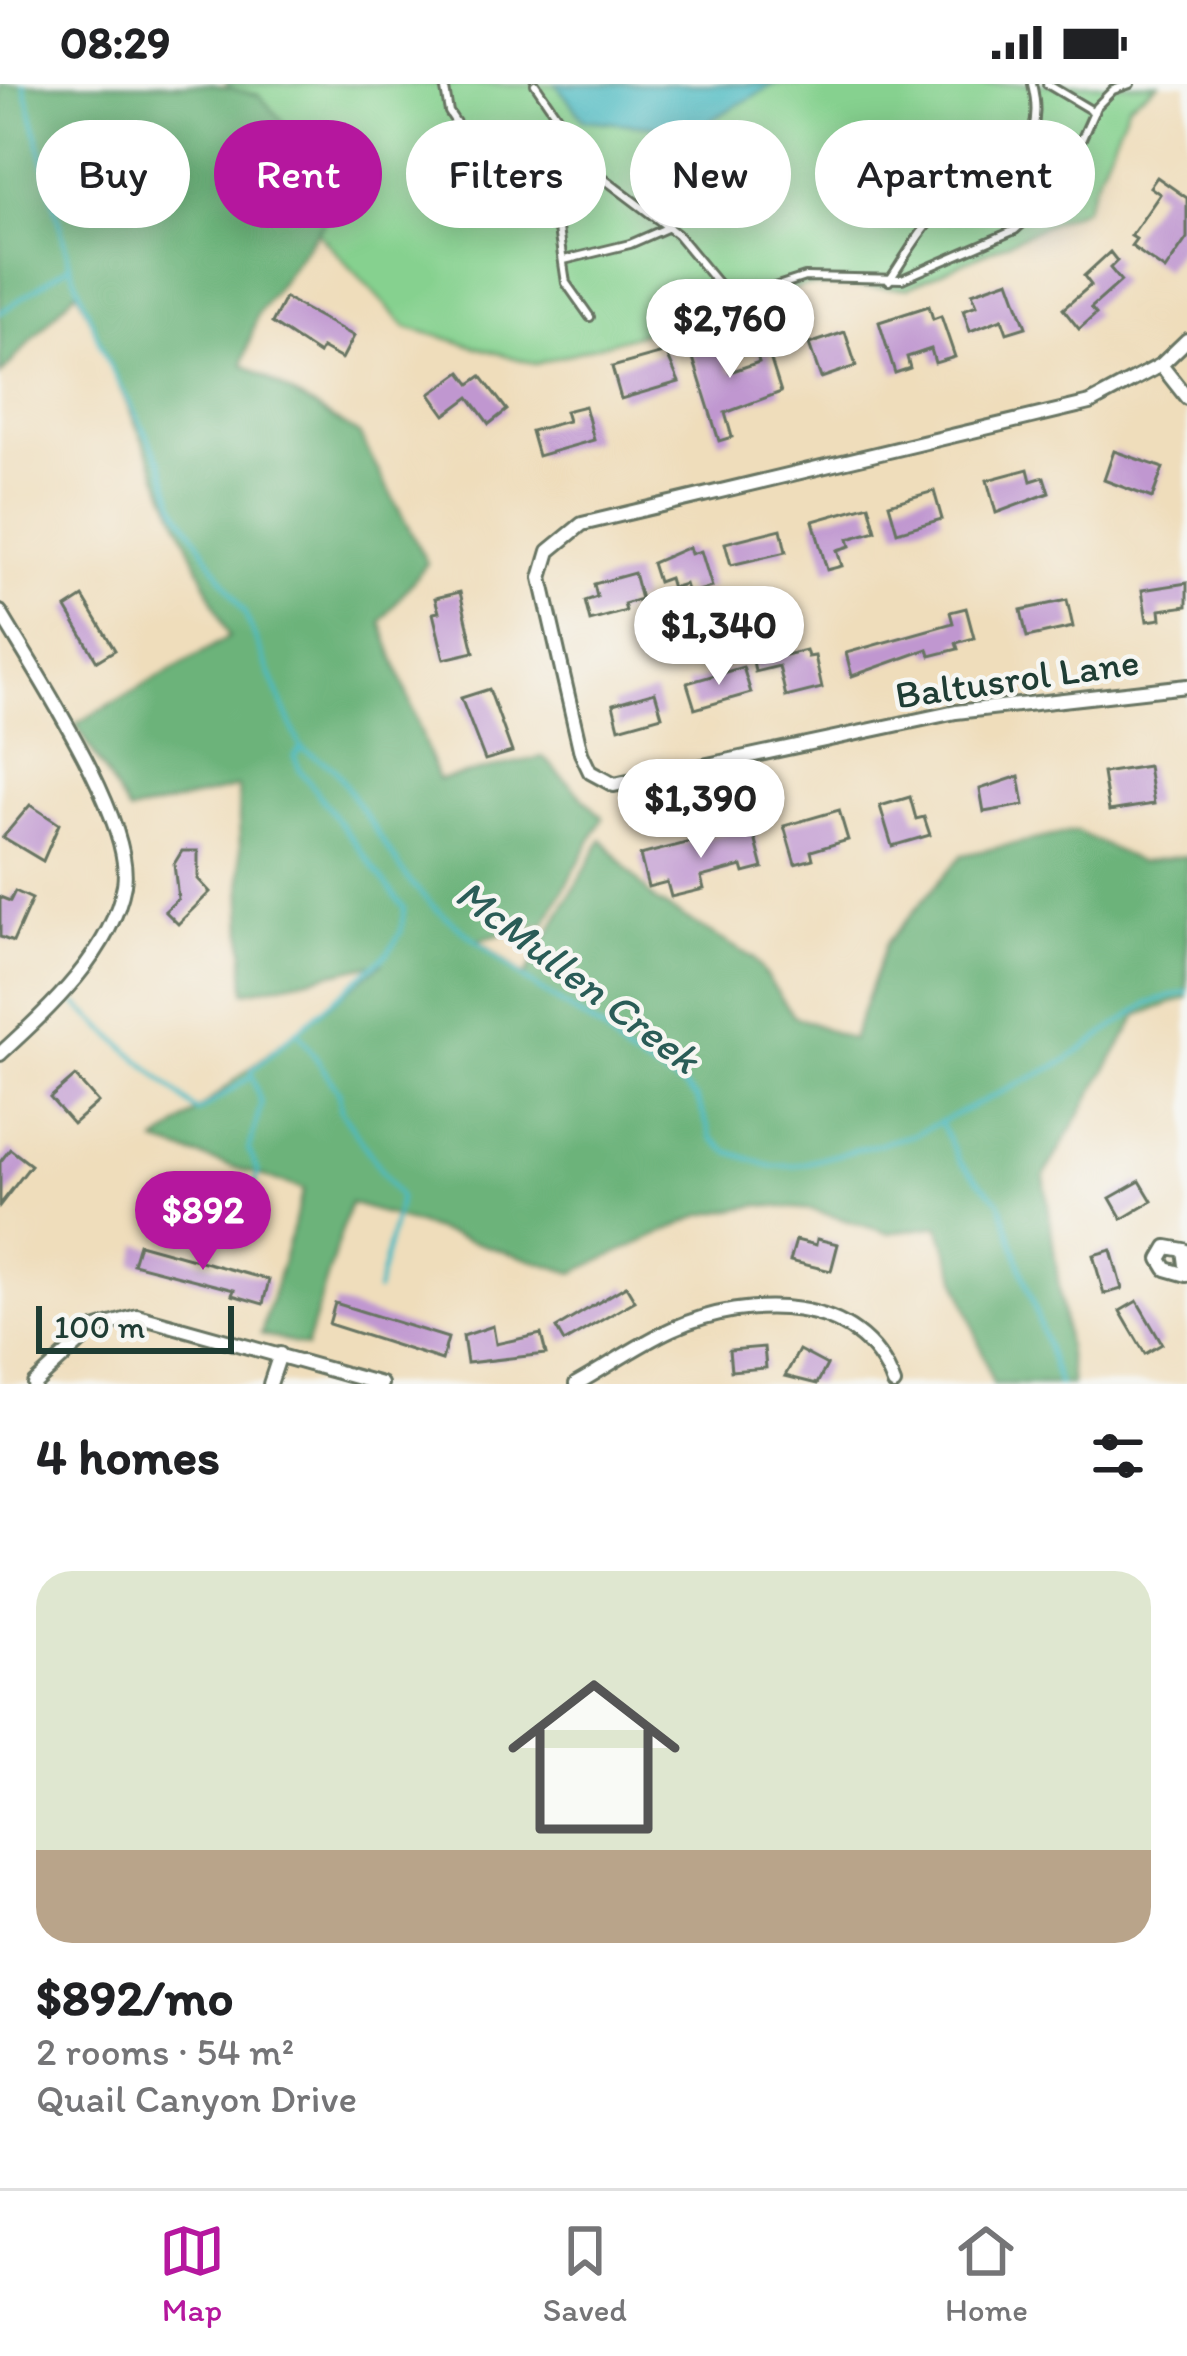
<!DOCTYPE html>
<meta charset="utf-8">
<style>
:root{--surface:#fff;--page:#f2f2f2;--text:#202124;--muted:#757577;--line:#e0e0e0;--accent:#b5179e}
body{margin:0;font-family:Itim,sans-serif;background:var(--page);color:var(--text);height:100vh;display:flex;flex-direction:column;font-size:45px;white-space:nowrap}
*{box-sizing:border-box;margin:0}
p{font-size:39px;color:var(--muted)}
.icon{flex:none;width:66px;height:66px;fill:none;stroke:currentColor;stroke-width:2;stroke-linecap:round;stroke-linejoin:round}
.map{position:relative;height:1300px;overflow:hidden}
.details{display:flex;flex-direction:column;background:var(--surface);flex:1}
.details>*{flex:none}
.hud{position:absolute;left:36px;top:36px;width:1116px;height:108px;display:flex;gap:24px}
.scale{position:absolute;left:36px;bottom:30px;width:198px;box-sizing:border-box;padding-left:12px;border:6px solid #1f3d34;border-top:0;font-size:33px;line-height:42px;white-space:nowrap;color:#1f3d34;-webkit-text-stroke:9px #f6f6f2;paint-order:stroke}
.price{position:absolute;translate:-50% -102px;padding:0 27px;border-radius:42px;background:#fff;color:#222;font-size:39px;line-height:78px;filter:drop-shadow(0 3px 6px #0008)}
.price::after{content:'';position:absolute;left:50%;top:72px;width:36px;height:27px;margin-left:-18px;background:inherit;clip-path:polygon(0 0,100% 0,50% 100%)}
.price.selected{background:var(--accent);color:#fff}
ul{padding:0;list-style:none}
li{display:grid;align-content:center;gap:24px;height:636px;padding:0 36px}
li span{display:grid;place-items:center;height:372px;border-radius:36px;color:#555}
li>.icon{margin-inline-start:auto}
span .icon{width:216px;height:216px;fill:#fffc;stroke-width:1}
li b{font-size:51px}
h2{display:flex;justify-content:space-between;align-items:center;height:144px;padding:0 36px;font-size:51px}
.chip{padding:0 42px;border-radius:54px;background:var(--surface);box-shadow:0 6px 30px #0003;font-size:42px;line-height:108px}
.chip.selected{background:var(--accent);color:#fff}
.status{display:flex;justify-content:space-between;align-items:center;height:84px;padding:0 60px;background:var(--surface);direction:ltr}
.status svg{height:33px;fill:currentColor}
.dock{display:flex;justify-content:space-around;align-items:center;height:168px;border-top:3px solid var(--line);background:var(--surface);font-size:33px;color:var(--muted)}
.dock a{display:grid;justify-items:center;gap:6px}
.dock .selected{color:var(--accent)}
.map>svg:first-child{display:block}
</style>
<div class="status"><b>08:29</b><svg viewBox="0 0 49 12"><path d="M0 12V9h3v3zM5 12V6h3v6zM10 12V3h3v9zM15 12V0h3v12zM26 1h20v11H26zM47 4h2v5h-2z"/></svg></div>
<div class="map">
<svg width="1187" height="1300" viewBox="0 0 1187 1300">
<rect width="100%" height="100%" fill="#f6f6f2"/>
<filter id="ink" filterUnits="userSpaceOnUse"><feTurbulence type="fractalNoise" baseFrequency=".00833" numOctaves="2"/><feDisplacementMap in="SourceGraphic" scale="24" xChannelSelector="R" yChannelSelector="G"/><feConvolveMatrix kernelMatrix="1 2 1 2 8 2 1 2 1" color-interpolation-filters="sRGB"/></filter>
<filter id="wash" filterUnits="userSpaceOnUse"><feTurbulence type="fractalNoise" baseFrequency=".004" numOctaves="4" result="noise"/><feDisplacementMap in="SourceGraphic" scale="48" xChannelSelector="R" yChannelSelector="G"/><feGaussianBlur stdDeviation="2.7" result="paint"/><feColorMatrix in="noise" values="0 0 0 0 0 0 0 0 0 0 0 0 0 0 0 0 0 1.4 0 .05"/><feComposite in="paint" operator="in"/></filter>
<g filter="url(#wash)">
<rect width="100%" height="100%" fill="#efddbb"/>
<path fill="#86d18f" stroke="#528762" stroke-width="3" d="M227,0H1158L1129,20L1084,124L907,204L805,202L536,280L406,243L312,142Z"/>
<path fill="#6cb37a" stroke="#467857" stroke-width="3" d="M0,0H211L259,11L346,108L257,231L243,280L359,350L427,479L381,538L438,696L543,673L603,734L545,840L478,856L524,893L602,755L654,816L753,874L794,932L852,956L886,860L962,771L1076,747L1139,778L1187,772V914L1138,931L1044,1092L1072,1300H993L939,1142L888,1149L813,1126L761,1121L702,1131L573,1189L350,1119L306,1263L261,1250L304,1105L157,1059L383,878L245,908L238,703L129,729L76,640L229,553L77,206L0,291Z"/>
<path fill="#4bbac1" stroke="#357c7a" stroke-width="3" d="M556,0H775L702,41L683,45L584,36Z"/>
<g fill="none" stroke-linecap="round" stroke-linejoin="round">
<g stroke="#4bbac1" stroke-width="4.5">
<path d="M24,0L70,181L106,275L162,380L175,421L244,528L301,664L334,684L410,798L434,823L525,896L603,947L626,971L683,1002L697,1015L712,1054L727,1067L771,1082H794L913,1051L1062,979L1147,920L1187,908"/>
<path d="M0,229L70,181"/>
<path d="M75,919L198,1028L252,992V986L388,869L401,848L404,824L300,686L294,672L301,664"/>
<path d="M297,946L339,1008L341,1027L400,1114L377,1207"/>
<path d="M939,1037L960,1078L1000,1118L1059,1300"/>
<path d="M242,1148L258,1089L249,1066L261,1020L252,992"/>
</g>
</g>
<g id="blocks">
<g fill="#c097d0">
<path d="M1157,93L1187,114V154L1165,186L1131,162L1136,155L1131,152L1160,110L1150,103Z"/>
<path d="M1110,168L1117,177L1110,184L1121,197L1091,224L1096,230L1079,245L1063,225L1091,201L1084,192Z"/>
<path d="M1009,196L1026,243L1007,249L1002,235L970,247L963,226L977,221L972,209Z"/>
<path d="M285,214L354,252L342,275L322,264L319,270L272,239Z"/>
<path d="M929,222L933,235L941,232L955,273L935,279L931,265L907,273L910,284L895,289L879,238Z"/>
<path d="M845,248L856,282L821,294L809,260Z"/>
<path d="M717,249L730,288L759,278L757,271L768,267L781,308L725,329L732,353L719,357L688,258Z"/>
<path d="M666,268L679,298L621,315L612,283Z"/>
<path d="M461,288L470,300L481,292L507,326L489,340L469,313L445,331L430,310Z"/>
<path d="M585,322L594,356L538,372L531,347L568,337L565,327Z"/>
<path d="M1114,367L1163,384L1152,414L1104,396Z"/>
<path d="M1028,385L1031,397L1044,393L1049,409L996,429L987,396Z"/>
<path d="M934,407L942,435L897,448L889,420Z"/>
<path d="M869,421L876,447L848,455L850,462L837,466L842,482L827,486L813,437Z"/>
<path d="M781,445L786,468L731,481L725,459Z"/>
<path d="M689,463L691,470L701,467L712,503L688,510L685,500L672,504L669,494L658,498L652,479Z"/>
<path d="M634,489L641,515L624,520L626,527L590,537L585,517L597,513L594,500Z"/>
<path d="M1187,499V522L1160,526L1161,535L1147,537L1142,506Z"/>
<path d="M460,508L474,568L444,575L433,529L439,528L435,514Z"/>
<path d="M83,513L115,566L97,577L66,524Z"/>
<path d="M1067,516L1073,543L1027,553L1021,526Z"/>
<path d="M966,524L974,554L956,559L958,565L930,572L928,565L852,592L846,569L953,539L950,528Z"/>
<path d="M774,562L783,563L786,571L806,566L808,573L815,572L822,604L786,613L779,582L755,588L752,570Z"/>
<path d="M743,583L751,609L695,625L687,599Z"/>
<path d="M489,605L512,668L485,676L461,614Z"/>
<path d="M655,608L662,632L619,644L613,620Z"/>
<path d="M1148,682L1154,720L1109,727L1103,689Z"/>
<path d="M1019,692L1024,721L984,728L980,705Z"/>
<path d="M910,713L916,735L924,733L930,751L892,762L880,722Z"/>
<path d="M30,721L59,740L43,777L3,753Z"/>
<path d="M839,726L848,756L811,767L813,775L795,780L784,742Z"/>
<path d="M752,742L763,784L744,789L742,782L701,793L704,805L671,813L667,798L648,803L640,771Z"/>
<path d="M182,767H198V795L210,808L178,840L165,827L178,815L174,780Z"/>
<path d="M15,807L32,815L13,858L0,853V813L10,817Z"/>
<path d="M75,992L98,1018L73,1040L50,1014Z"/>
<path d="M10,1065L31,1081L0,1121V1078Z"/>
<path d="M1140,1097L1152,1117L1122,1135L1110,1114Z"/>
<path d="M817,1155L838,1160L831,1187L790,1177L796,1156L816,1161Z"/>
<path d="M139,1160L269,1196L263,1220L232,1211L234,1206L133,1180Z"/>
<path d="M1111,1166L1122,1205L1104,1210L1093,1171Z"/>
<path d="M626,1202L635,1217L564,1258L556,1244Z"/>
<path d="M1137,1217L1162,1260L1145,1270L1120,1227Z"/>
<path d="M335,1219L448,1254L442,1276L329,1240Z"/>
<path d="M493,1242L496,1260L541,1250L546,1270L467,1279L463,1252Z"/>
<path d="M764,1263L766,1284L731,1287L729,1266Z"/>
<path d="M799,1266L827,1281L817,1300L785,1292Z"/>
</g>
</g>
</g>
<g filter="url(#ink)">
<use href="#blocks" fill-opacity="0" stroke="#687563" stroke-width="3"/>
<g fill="none" stroke-linecap="round" stroke-linejoin="round">
<defs>
<g id="service">
<path d="M444,0L449,28L500,105L558,145L566,199L590,233"/>
<path d="M535,0L595,88L677,150L720,202L747,212L805,193L902,195L1015,146L1059,106L1096,23L1113,6L1130,0"/>
<path d="M1047,0L1094,28"/>
<path d="M564,176L630,160L669,143"/>
<path d="M889,197C903,177 916,152 933,134C978,87 1053,83 1032,0"/>
</g>
<g id="minor">
<path d="M1161,281L1187,256"/>
<path d="M1187,314L1161,281L1090,319L582,440L549,467L541,494L581,669L590,688L614,701L956,628L1187,602"/>
<path d="M0,528C34,586 135,738 124,801C112,868 48,926 0,970"/>
<path d="M1187,1189L1184,1166L1167,1163L1160,1175L1166,1185L1187,1191"/>
<path d="M34,1300L94,1245L137,1232L381,1300"/>
<path d="M270,1300L280,1270"/>
<path d="M576,1300C608,1282 639,1260 672,1245C747,1211 861,1209 894,1300"/>
</g>
</defs>
<use href="#service" stroke="#687563" stroke-width="12"/>
<use href="#minor" stroke="#687563" stroke-width="18"/>
<use href="#service" stroke="#fff" stroke-width="6"/>
<use href="#minor" stroke="#fff" stroke-width="12"/>
</g>
</g>
<g text-anchor="middle" dominant-baseline="central" stroke-width="9" stroke-linejoin="round" paint-order="stroke">
<g font-size="39" fill="#1f3d34" stroke="#f6f6f2">
<text transform="translate(1017 594) rotate(-8)">Baltusrol Lane</text>
</g>
<g font-size="42" font-style="italic" fill="#2a5c57" stroke="#f6f6f2">
<text transform="translate(578 892) rotate(37)">McMullen Creek</text>
</g>
</g>
</svg>
<div class="scale">100 m</div>
<b class="price" style="left:730px;top:297px">$2,760</b>
<b class="price" style="left:719px;top:604px">$1,340</b>
<b class="price" style="left:701px;top:777px">$1,390</b>
<b class="price selected" style="left:203px;top:1189px">$892</b>
<div class="hud">
<a class="chip">Buy</a>
<a class="chip selected">Rent</a>
<a class="chip">Filters</a>
<a class="chip">New</a>
<a class="chip">Apartment</a>
</div>
</div>
<section class="details">
<h2>4 homes<svg class="icon" aria-label="filters" viewBox="0 0 24 24"><path d="M4 7h16M4 17h16"/><circle cx="9" cy="7" r="2"/><circle cx="15" cy="17" r="2"/></svg></h2>
<ul>
<li><span style="background:linear-gradient(#dfe7d0 75%,#b9a48a 0)"><svg class="icon" aria-label="home" viewBox="0 0 24 24"><path d="M3 11l9-7 9 7M6 9v11h12V9"/></svg></span><div><b>$892/mo</b><p>2 rooms · 54 m²</p><p>Quail Canyon Drive</p></div></li>
</ul>
</section>
<nav class="dock">
<a class="selected"><svg class="icon" aria-label="map" viewBox="0 0 24 24"><path d="M3 6l6-2 6 2 6-2v14l-6 2-6-2-6 2zM9 4v14M15 6v14"/></svg>Map</a>
<a><svg class="icon" aria-label="saved" viewBox="0 0 24 24"><path d="M7 4h10v16l-5-4-5 4z"/></svg>Saved</a>
<a><svg class="icon" aria-label="home" viewBox="0 0 24 24"><path d="M3 11l9-7 9 7M6 9v11h12V9"/></svg>Home</a>
</nav>
